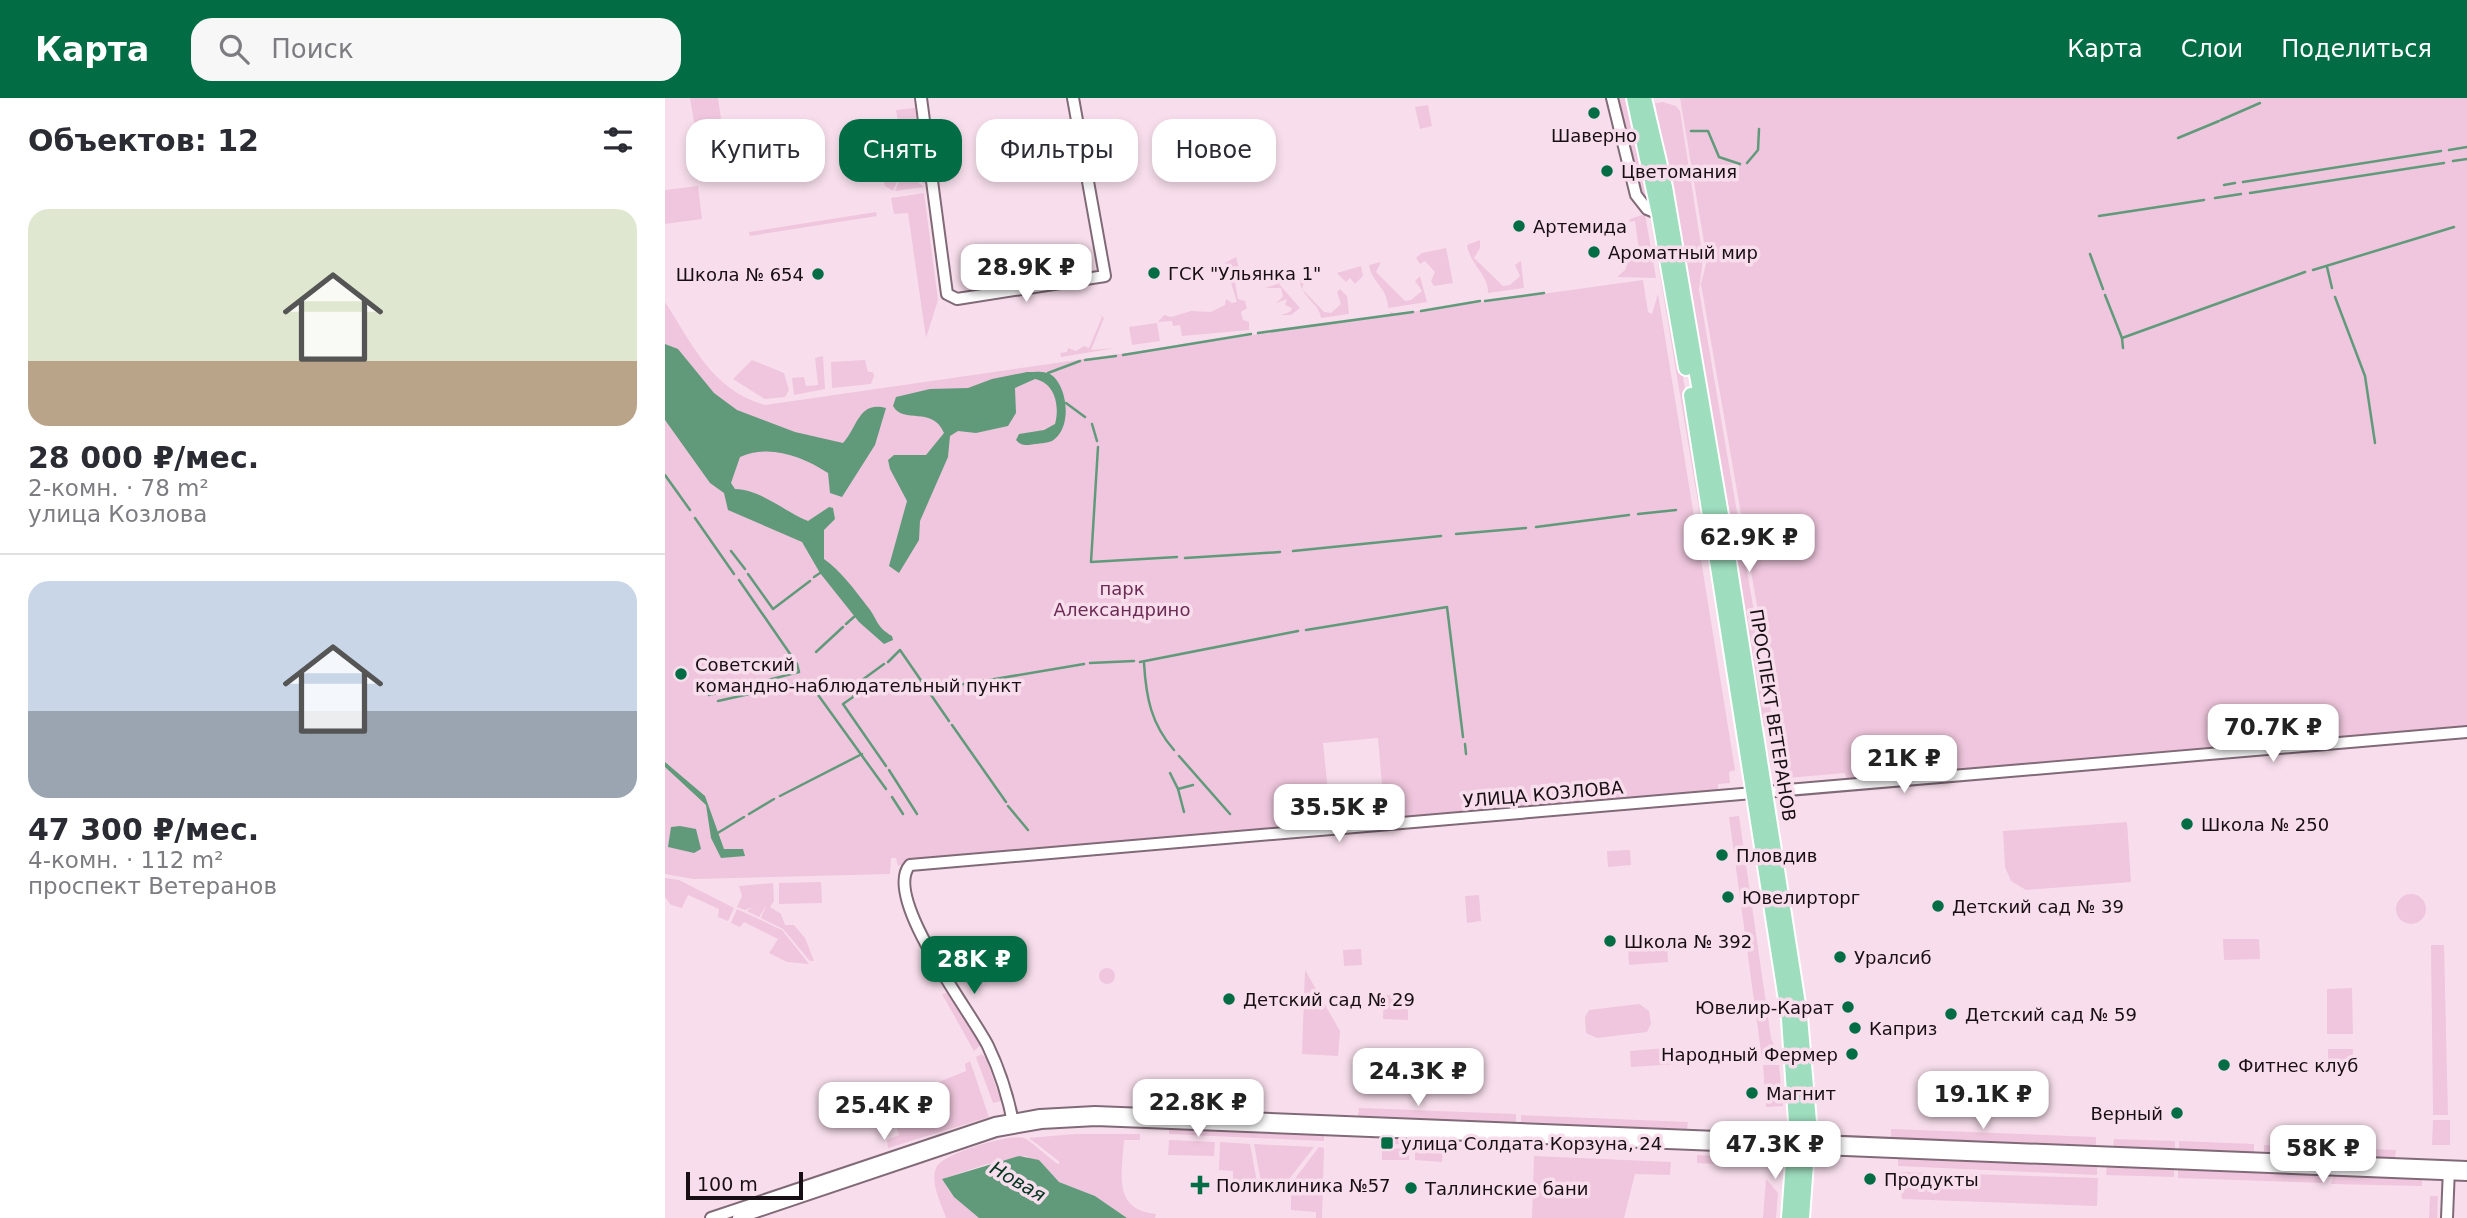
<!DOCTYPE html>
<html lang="ru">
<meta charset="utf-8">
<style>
:root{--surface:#fff;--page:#f7f7f7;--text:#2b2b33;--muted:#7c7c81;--line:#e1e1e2;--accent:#026d45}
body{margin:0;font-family:"DejaVu Sans",sans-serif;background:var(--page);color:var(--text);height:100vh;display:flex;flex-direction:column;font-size:26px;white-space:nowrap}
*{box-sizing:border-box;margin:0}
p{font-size:23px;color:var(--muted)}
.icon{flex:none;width:38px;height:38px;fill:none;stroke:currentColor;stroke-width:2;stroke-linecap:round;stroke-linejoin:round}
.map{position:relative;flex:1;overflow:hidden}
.panel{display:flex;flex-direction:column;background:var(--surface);width:665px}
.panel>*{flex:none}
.guide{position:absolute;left:21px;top:21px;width:665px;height:63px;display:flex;gap:14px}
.scale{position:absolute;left:21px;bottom:18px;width:117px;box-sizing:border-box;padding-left:7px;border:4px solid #180f14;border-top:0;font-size:19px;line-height:24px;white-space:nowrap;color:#180f14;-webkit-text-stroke:5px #f8deec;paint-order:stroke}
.price{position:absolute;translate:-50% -60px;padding:0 16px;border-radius:14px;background:#fff;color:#222;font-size:23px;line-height:46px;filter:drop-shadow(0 2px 4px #0008)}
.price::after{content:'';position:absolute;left:50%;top:42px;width:21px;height:16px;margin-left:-10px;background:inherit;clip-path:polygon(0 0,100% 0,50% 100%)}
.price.current{background:var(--accent);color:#fff}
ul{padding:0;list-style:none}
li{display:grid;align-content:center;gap:14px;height:371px;padding:0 28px}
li+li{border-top:2px solid var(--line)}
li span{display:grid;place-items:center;height:217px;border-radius:21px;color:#555}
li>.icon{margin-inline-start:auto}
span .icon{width:126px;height:126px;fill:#fffc;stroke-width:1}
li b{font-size:30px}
h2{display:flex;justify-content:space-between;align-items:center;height:84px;padding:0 28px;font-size:30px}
.tag{padding:0 24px;border-radius:21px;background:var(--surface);box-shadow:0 4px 10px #0003;font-size:24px;line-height:63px}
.tag.current{background:var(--accent);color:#fff}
header{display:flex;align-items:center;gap:42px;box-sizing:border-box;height:98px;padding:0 35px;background:var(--accent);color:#fff}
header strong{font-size:33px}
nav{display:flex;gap:38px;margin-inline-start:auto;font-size:24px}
.search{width:490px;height:63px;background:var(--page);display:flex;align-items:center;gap:18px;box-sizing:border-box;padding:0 24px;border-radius:21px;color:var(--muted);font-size:26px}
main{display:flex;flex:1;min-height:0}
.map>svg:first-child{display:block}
</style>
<header>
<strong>Карта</strong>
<div class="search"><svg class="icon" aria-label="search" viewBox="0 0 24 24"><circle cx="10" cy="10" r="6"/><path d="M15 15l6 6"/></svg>Поиск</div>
<nav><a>Карта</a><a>Слои</a><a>Поделиться</a></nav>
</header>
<main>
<section class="panel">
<h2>Объектов: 12<svg class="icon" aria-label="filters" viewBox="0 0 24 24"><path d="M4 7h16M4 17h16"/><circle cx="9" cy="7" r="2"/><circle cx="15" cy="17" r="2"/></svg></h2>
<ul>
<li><span style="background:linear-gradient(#dfe7d0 70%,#b9a48a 0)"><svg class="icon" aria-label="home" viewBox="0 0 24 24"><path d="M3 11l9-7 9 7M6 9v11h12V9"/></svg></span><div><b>28 000 ₽/мес.</b><p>2-комн. · 78 m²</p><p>улица Козлова</p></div></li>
<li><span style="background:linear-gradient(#c9d6e8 60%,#9aa5b1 0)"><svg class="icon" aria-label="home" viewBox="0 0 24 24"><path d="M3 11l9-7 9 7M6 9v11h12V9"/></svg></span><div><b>47 300 ₽/мес.</b><p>4-комн. · 112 m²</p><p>проспект Ветеранов</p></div></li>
</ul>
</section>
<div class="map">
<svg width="1802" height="1120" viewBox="0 0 1802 1120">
<rect width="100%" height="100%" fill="#f8deec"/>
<g fill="#efc6dd" fill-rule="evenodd">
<path d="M25,0H53L65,83L48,75L38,76Z"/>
<path d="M951,0H960L971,50H976L986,106L976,97Z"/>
<path d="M1015,0H1802V629L1182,682L1180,675L1122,680L1036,186L1042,162Z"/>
<path d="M998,4L1011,8L1015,13L1038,160L1034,192L1112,648L1105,650L1101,628L1098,629L1024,187L990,5Z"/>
<path d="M763,7L767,28L755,31L750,9Z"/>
<path d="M250,10L256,51L238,54L231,12Z"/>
<path d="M548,21L553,51L500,36V30Z"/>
<path d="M257,53L263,85L260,86L239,72Z"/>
<path d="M253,54L237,70L222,59Z"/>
<path d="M215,56L237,72L228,93L220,88L217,74L212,73L209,57Z"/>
<path d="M239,73L259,89L230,93Z"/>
<path d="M33,88L37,121L0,126V92Z"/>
<path d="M259,95L273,202L261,240L243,115L229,116L226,100Z"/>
<path d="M211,114L212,118L85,138L84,134Z"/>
<path d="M980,116L991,180L952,179L960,172L967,154L974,153L970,123L964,124L965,121Z"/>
<path d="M985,117L992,124L1084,673L1078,674Z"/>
<path d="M815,142V150L809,160L838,188L845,187L855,178L850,167L856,163L859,190L823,195C824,177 805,167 802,147Z"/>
<path d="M781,150L788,185L769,188L766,183L770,174L760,163L755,166L751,160L757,155Z"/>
<path d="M571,159L575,174L569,179L573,201L580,203L582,210L576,214L578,222L584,224V232L517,238L515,227L508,228L507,223L493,224L499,217L506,219L526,213L546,214L560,207L561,201L567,205L572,204L560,165Z"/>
<path d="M716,164L711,174L740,203L746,202L757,193L750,183L755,178L762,204L723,210C723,190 707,185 704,167Z"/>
<path d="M696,168L698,178L690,186L685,180L681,184L672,175Z"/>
<path d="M611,179L618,182L614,186L635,210L626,217H616L625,214L627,210L620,207L622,201L611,205L618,199L616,190H600L612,186Z"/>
<path d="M640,181L637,191L659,214L666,215L676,206L672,194L675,191L682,198L684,216L656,220C654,204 635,199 635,182Z"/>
<path d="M978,182L983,214L987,216L993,196L1070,672L1064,674L1065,685L1053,686V695L249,761L233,768L231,760H226L225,776L28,781L0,776V204C28,247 47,292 100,307L724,217L726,214L731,216ZM713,640L718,698L664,703L658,645Z"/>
<path d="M433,215L439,220L426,252L451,250L396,259L395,255L402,254L403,250L411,253L419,248L424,250L437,219Z"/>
<path d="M492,225L495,243L467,247L464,229Z"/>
<path d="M158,258L160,291L129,297L127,280L139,279L141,288L153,287L150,260Z"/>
<path d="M87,262L119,275L124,292L120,299L100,301L68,281Z"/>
<path d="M200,262L203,274H208L209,278L206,286L167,290L166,264Z"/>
<path d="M1074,718L1106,940L1114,960L1097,961L1064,719Z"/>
<path d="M1462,724L1466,784L1361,792L1346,783L1340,769L1338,733Z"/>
<path d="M965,752L966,767L943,769L942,753Z"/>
<path d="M0,780L14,782L69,810L63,823L53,819L54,811L23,797L17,810L6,807L0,799Z"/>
<path d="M156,784L157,805L114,806V785Z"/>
<path d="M108,785L109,803L105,809L116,816L120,827H129L140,840L149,863H145L118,831L96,820L101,808L94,819L82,813L88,809L80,812L72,809L77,798L74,788Z"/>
<circle cx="1746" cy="811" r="15"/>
<path d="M814,797L816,823L802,825L800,798Z"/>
<path d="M72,811L117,832L144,866L122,864L104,855L113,841L79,824L75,829L66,825Z"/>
<path d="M1558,841H1594L1595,861L1559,862Z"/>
<path d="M1002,843L1003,864L964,867L963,846Z"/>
<path d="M1766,847H1779L1783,1017H1768Z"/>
<path d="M696,851L697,867L679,868L678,852Z"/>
<circle cx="346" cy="867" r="12"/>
<circle cx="442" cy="878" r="8"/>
<path d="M640,872L675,933L673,958L637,956Z"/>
<path d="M1687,890L1688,936H1662V891Z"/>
<path d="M282,895L317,946L309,953L277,896Z"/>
<path d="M719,897L743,898V922L718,921Z"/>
<path d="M974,906L984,913L986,926L982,934L932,940L921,935L920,919L924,912Z"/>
<path d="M1011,949L1013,966L966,969L965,953Z"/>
<path d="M1663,951H1688L1687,974L1663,973Z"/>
<path d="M317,956L321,960L336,1003L328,1005L311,959Z"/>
<path d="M305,963L324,1019L223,1050L222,1042L234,1037L228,1018L222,1014L219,1006L301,973L300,966Z"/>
<path d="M1098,967H1114L1118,1008L1101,1009Z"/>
<path d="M694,1010L851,1016V1025L693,1018Z"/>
<path d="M856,1017L1023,1024L1022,1031L856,1025Z"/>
<path d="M1768,1022H1785V1047H1767Z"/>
<path d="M504,1028L659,1035V1043L504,1036Z"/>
<path d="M1226,1031L1431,1039V1048L1226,1040Z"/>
<path d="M410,1036H475V1042H459C457,1075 447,1112 491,1116L490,1120H462L430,1098L394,1084L361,1058L319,1067L277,1081L288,1098L314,1120H281C276,1105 264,1083 272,1068C279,1056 345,1035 359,1040C366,1043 385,1061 393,1066L395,1064L364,1040Z"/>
<path d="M749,1038L779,1039L778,1048L727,1046L728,1041Z"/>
<path d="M1449,1041L1510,1043V1051L1448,1049Z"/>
<path d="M504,1042L550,1044L549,1058L503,1057Z"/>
<path d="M1514,1043L1589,1046V1055L1514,1051Z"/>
<path d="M555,1044L585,1046L592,1084L568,1083V1073L554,1072Z"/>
<path d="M589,1046L649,1049L621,1085L596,1084Z"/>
<path d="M820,1046L859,1047L858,1054L812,1051Z"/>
<path d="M1599,1047L1731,1052L1730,1060L1599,1055Z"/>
<path d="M654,1049L659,1050L657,1120H651V1114L626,1112V1086Z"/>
<path d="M717,1050L745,1051L744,1062H717Z"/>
<path d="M750,1052L778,1053L777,1064L750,1062Z"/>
<path d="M1032,1057L1070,1059L1069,1067L1032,1065Z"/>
<path d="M869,1058L1006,1064L1005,1077L970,1076L959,1120H867Z"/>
<path d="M1233,1059L1432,1067V1077L1233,1068Z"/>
<path d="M1442,1067L1509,1071V1079L1441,1077Z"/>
<path d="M1513,1071L1657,1075L1659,1085L1513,1080Z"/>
<path d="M1234,1074L1433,1080L1432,1108L1237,1101Z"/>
<path d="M1669,1076L1757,1080V1088L1666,1086Z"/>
<path d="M1101,1081L1113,1095L1111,1120H1098Z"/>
<path d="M1765,1098H1773L1772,1120H1764Z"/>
</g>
<g fill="#619a7b">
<path d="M0,246L13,251L49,295L72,312L130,334L178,345C193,329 193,303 221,310L210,347L177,399L165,395L163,375C137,358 104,346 75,359L66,385L70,391C97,392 118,413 143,423L164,409L168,410L170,421L159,432V461C176,473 189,491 202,508C213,521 210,528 227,538L228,542L219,546L194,524L155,475L137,444L63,412L59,395L45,385L0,322Z"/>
<path d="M362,274C371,274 382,272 389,279C403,293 407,331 387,343C382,345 376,345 371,346C362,347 357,349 351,342L354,336L379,332L390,326C395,308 390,285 370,281L350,290L351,315L343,328L311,335L293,333L285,338L283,359L255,423L254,442L234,475L224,468L242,403L225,371L223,362L229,357H261L279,335C267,307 239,327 228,308L231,299L265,291L303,290L327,281Z"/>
<path d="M0,664L40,698L59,751H78L80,758L56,760L46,740L41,707L0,669Z"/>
<path d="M15,728L31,731L36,751L29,755L3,749L6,729Z"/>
<path d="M354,1058L374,1062L394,1084L430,1098L462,1120H314L289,1099L277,1081Z"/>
</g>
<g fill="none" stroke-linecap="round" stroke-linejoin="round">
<g stroke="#619a7b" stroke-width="2.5">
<path d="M1556,22L1595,5"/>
<path d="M1026,33H1043L1054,59L1075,66"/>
<path d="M1513,40L1554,23"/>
<path d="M1784,52L1802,49"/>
<path d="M1788,63L1802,61"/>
<path d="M1082,65L1093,52L1094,31"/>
<path d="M1578,84L1776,53"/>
<path d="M1559,87L1570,85"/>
<path d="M1585,95L1779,65"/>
<path d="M1550,100L1576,96"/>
<path d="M1434,118L1539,102"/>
<path d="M1425,156L1438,191"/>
<path d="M1662,169L1667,190"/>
<path d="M1648,172L1789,129"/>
<path d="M1440,197L1457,240L1458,250"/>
<path d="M1670,199L1700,278L1710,345"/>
<path d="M820,203L879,195"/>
<path d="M756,213L815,203"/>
<path d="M593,235L748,214"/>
<path d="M1457,240L1640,174"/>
<path d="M458,257L586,236"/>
<path d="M420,262L451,258"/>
<path d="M383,275L415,263"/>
<path d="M401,305L420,319"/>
<path d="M427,326L432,343"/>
<path d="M433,349L426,464L512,459"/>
<path d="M0,377L25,412"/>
<path d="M973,416L1011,412"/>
<path d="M30,420L69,476"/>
<path d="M871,429L964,417"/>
<path d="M791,436L861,430"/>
<path d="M66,453L80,471"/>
<path d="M628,453L776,438"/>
<path d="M520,460L615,454"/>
<path d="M83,476L108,511L145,483"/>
<path d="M149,479L155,475"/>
<path d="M181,526L190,518"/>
<path d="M641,532L782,509L798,639"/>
<path d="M151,554L178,529"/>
<path d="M223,564L235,552L284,623"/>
<path d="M475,564L633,533"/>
<path d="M425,565L469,563"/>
<path d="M479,565C481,599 486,626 509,652"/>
<path d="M219,566L193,585L188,599L178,606L221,668"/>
<path d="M318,583L419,566"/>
<path d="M264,593L309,584"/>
<path d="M44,597L134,574L132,566L74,482"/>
<path d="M53,603L143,583L221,691"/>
<path d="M287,627L341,704"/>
<path d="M800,646L801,656"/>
<path d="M514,658L565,716"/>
<path d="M224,672L252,716"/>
<path d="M505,675L513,691"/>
<path d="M115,698L197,656"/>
<path d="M227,699L238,716"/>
<path d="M343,708L363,732"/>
<path d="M519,714L513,691L528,687"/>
<path d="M84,716L109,701"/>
<path d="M51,736L79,719"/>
</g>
<defs>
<g id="minor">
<path d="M256,0L282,196L292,201L440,178L408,0"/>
<path d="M947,0L971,97L982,111L994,116"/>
<path d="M349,1029C344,1002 335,973 323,948C308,917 216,799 245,767L1802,634"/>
<path d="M46,1120L330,1025L375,1017L430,1014L1802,1069"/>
<path d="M73,1120L331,1033L376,1025L431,1022L1802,1077"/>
<path d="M1782,1120L1784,1070"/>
</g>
<g id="major">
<path d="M969,0L994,116L1021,270"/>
<path d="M979,0L1000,89L1063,458L1135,919L1144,1024L1137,1120"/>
<path d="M1026,297L1124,921L1131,1024L1124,1120"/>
</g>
</defs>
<use href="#minor" stroke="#816a77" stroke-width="14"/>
<use href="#major" stroke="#fff" stroke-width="18"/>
<use href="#minor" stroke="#fff" stroke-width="10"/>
<use href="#major" stroke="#9eddbe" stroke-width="14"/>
</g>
<g fill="#026d45" stroke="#f8deec" stroke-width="2.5">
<circle cx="929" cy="15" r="7"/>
<circle cx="942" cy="73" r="7"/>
<circle cx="854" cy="128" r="7"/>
<circle cx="929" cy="154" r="7"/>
<circle cx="489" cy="175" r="7"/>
<circle cx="153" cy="176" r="7"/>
<circle cx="16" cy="576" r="7"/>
<circle cx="1522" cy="726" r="7"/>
<circle cx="1057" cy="757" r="7"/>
<circle cx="1063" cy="799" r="7"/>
<circle cx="1273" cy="808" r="7"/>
<circle cx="945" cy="843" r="7"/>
<circle cx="1175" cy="859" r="7"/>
<circle cx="564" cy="901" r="7"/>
<circle cx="1183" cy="909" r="7"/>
<circle cx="1286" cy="916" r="7"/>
<circle cx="1190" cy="930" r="7"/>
<circle cx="1187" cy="956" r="7"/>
<circle cx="1559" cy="967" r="7"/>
<circle cx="1087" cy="995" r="7"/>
<circle cx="1512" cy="1015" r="7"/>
<rect x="715" y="1038" width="14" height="14" rx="3.5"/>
<circle cx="1205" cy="1081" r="7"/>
<path d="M531.5 1076.5h7v7h7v7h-7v7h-7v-7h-7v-7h7z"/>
<circle cx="746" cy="1090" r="7"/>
</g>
<g text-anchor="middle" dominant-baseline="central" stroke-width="7" stroke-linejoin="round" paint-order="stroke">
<g font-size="18" fill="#180f14" stroke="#f8deec" text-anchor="start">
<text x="929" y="37" text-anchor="middle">Шаверно</text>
<text x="956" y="73">Цветомания</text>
<text x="868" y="128">Артемида</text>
<text x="943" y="154">Ароматный мир</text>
<text x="503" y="175">ГСК "Ульянка 1"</text>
<text x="139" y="176" text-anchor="end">Школа № 654</text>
<text x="30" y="566">Советский<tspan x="30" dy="21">командно-наблюдательный пункт</tspan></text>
<text x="1536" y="726">Школа № 250</text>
<text x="1071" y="757">Пловдив</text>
<text x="1077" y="799">Ювелирторг</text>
<text x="1287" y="808">Детский сад № 39</text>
<text x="959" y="843">Школа № 392</text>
<text x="1189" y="859">Уралсиб</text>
<text x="578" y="901">Детский сад № 29</text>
<text x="1169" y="909" text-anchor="end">Ювелир-Карат</text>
<text x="1300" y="916">Детский сад № 59</text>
<text x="1204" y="930">Каприз</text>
<text x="1173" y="956" text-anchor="end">Народный Фермер</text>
<text x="1573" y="967">Фитнес клуб</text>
<text x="1101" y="995">Магнит</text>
<text x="1498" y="1015" text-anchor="end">Верный</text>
<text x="736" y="1045">улица Солдата Корзуна, 24</text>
<text x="1219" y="1081">Продукты</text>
<text x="551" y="1087">Поликлиника №57</text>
<text x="760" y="1090">Таллинские бани</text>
</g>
<g font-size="18" fill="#6c2c55" stroke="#f8deec">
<text x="457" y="490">парк<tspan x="457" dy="21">Александрино</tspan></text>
</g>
<g font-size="18" fill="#180f14" stroke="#f8deec">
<text transform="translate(1108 617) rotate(81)">ПРОСПЕКТ ВЕТЕРАНОВ</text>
<text transform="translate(878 696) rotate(-5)">УЛИЦА КОЗЛОВА</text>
</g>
<g font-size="19" font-style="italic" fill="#033520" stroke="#f8deec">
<text transform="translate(353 1083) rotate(30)">Новая</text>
</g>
</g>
</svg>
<div class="scale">100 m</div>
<b class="price" style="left:361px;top:206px">28.9K ₽</b>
<b class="price" style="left:1084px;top:476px">62.9K ₽</b>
<b class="price" style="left:1608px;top:666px">70.7K ₽</b>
<b class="price" style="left:1239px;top:697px">21K ₽</b>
<b class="price" style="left:674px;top:746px">35.5K ₽</b>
<b class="price current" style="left:309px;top:898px">28K ₽</b>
<b class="price" style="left:753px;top:1010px">24.3K ₽</b>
<b class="price" style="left:1318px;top:1033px">19.1K ₽</b>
<b class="price" style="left:533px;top:1041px">22.8K ₽</b>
<b class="price" style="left:219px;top:1044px">25.4K ₽</b>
<b class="price" style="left:1110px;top:1083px">47.3K ₽</b>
<b class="price" style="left:1658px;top:1087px">58K ₽</b>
<div class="guide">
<a class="tag">Купить</a>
<a class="tag current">Снять</a>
<a class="tag">Фильтры</a>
<a class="tag">Новое</a>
</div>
</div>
</main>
